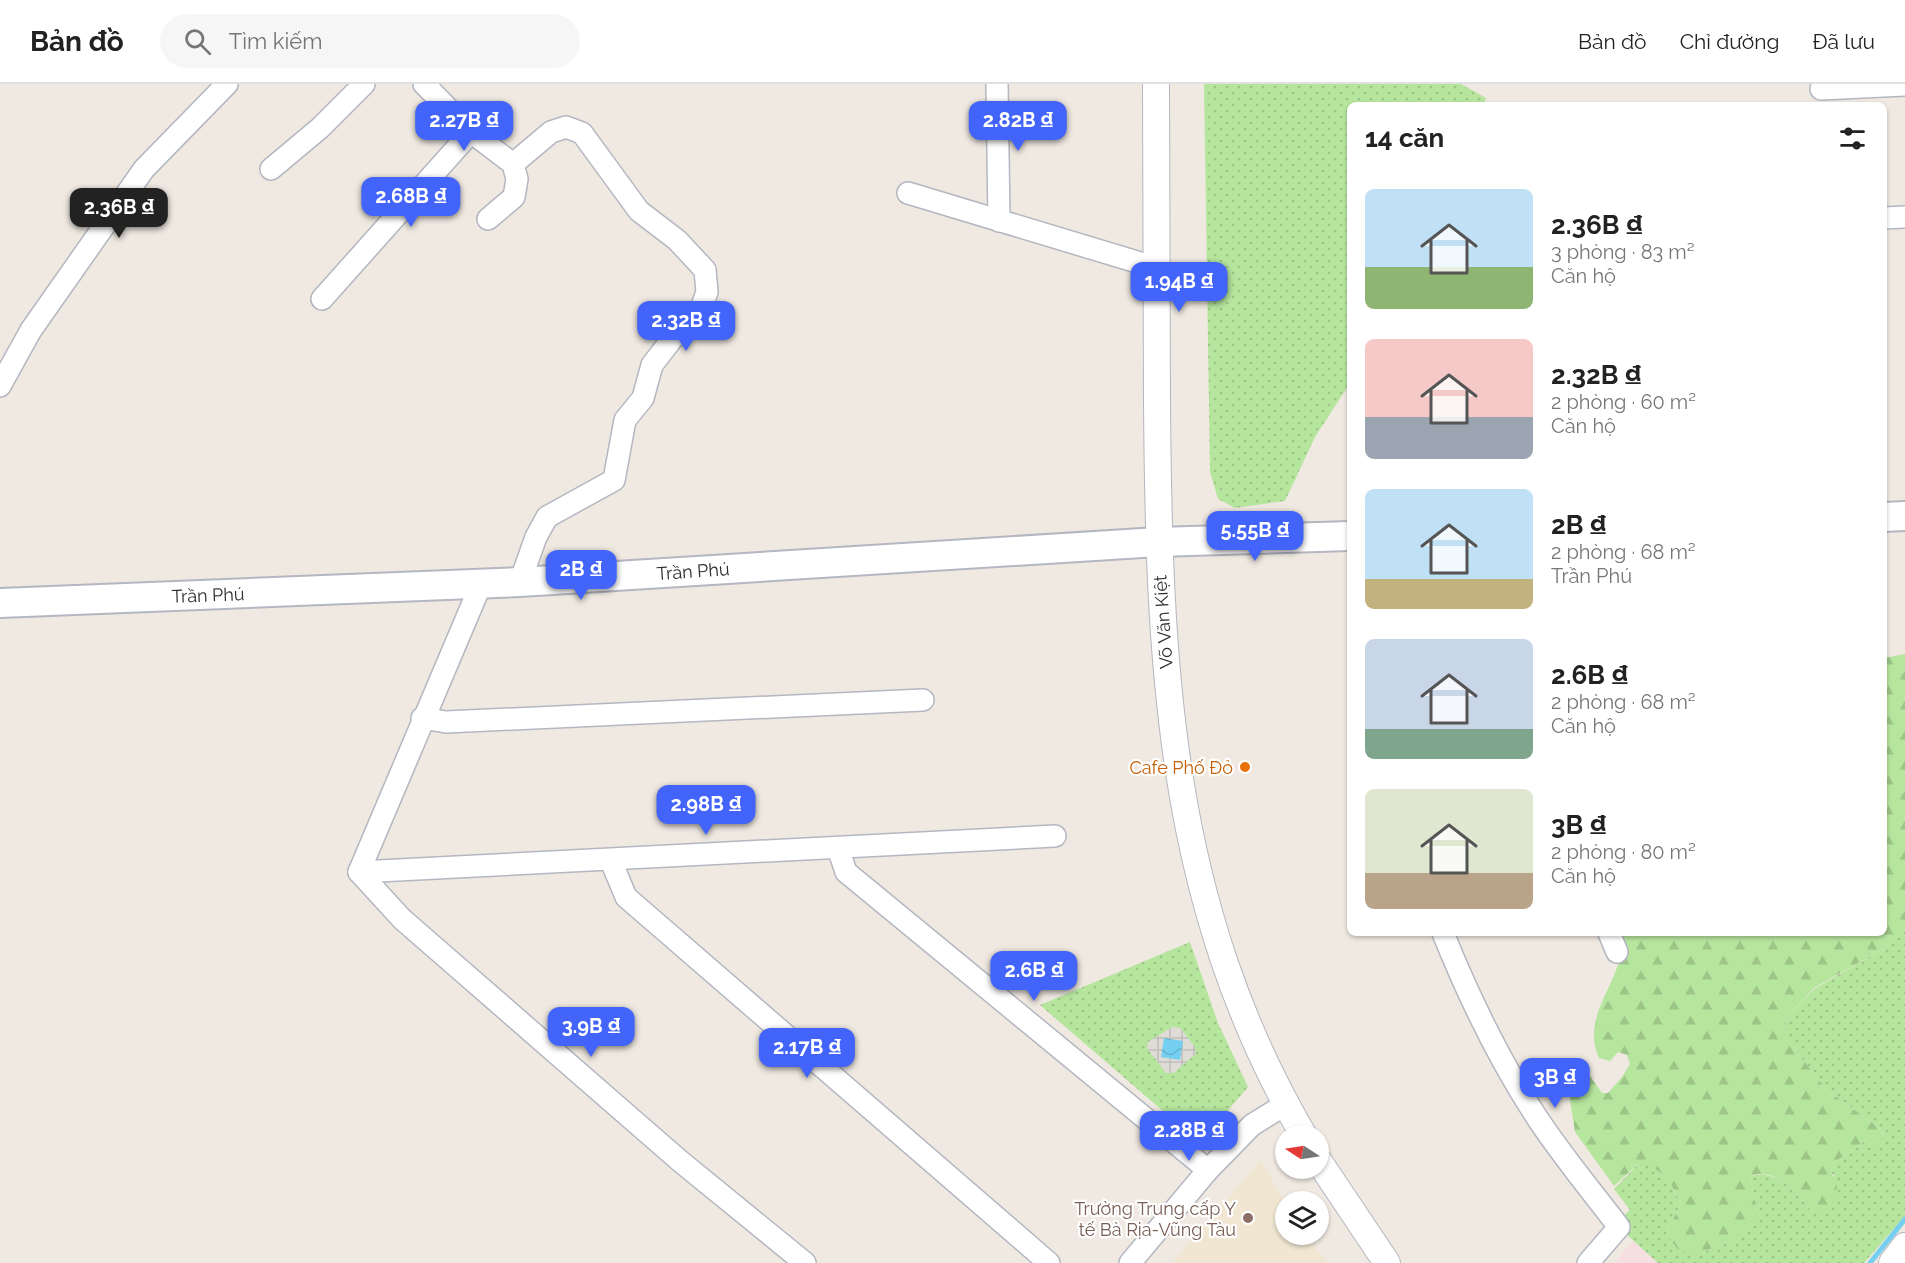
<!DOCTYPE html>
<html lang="vi">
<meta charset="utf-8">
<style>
:root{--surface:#fff;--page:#f6f6f6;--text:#222;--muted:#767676;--line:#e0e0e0;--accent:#4264fb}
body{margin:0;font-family:Raleway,sans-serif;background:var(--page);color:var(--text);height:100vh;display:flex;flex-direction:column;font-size:22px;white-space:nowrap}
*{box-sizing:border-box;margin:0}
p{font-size:20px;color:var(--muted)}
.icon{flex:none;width:33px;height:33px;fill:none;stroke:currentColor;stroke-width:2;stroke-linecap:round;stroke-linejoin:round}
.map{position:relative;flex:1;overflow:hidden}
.sheet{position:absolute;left:1347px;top:18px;width:540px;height:834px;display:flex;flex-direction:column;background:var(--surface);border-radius:9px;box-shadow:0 2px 4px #0004}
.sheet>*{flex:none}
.needle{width:39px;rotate:282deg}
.controls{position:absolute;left:1275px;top:1041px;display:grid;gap:12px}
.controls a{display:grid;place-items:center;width:54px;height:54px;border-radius:50%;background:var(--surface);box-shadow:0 2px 4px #0004;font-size:30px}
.price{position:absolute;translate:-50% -51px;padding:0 14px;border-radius:12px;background:var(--accent);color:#fff;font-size:20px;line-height:39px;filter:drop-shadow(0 2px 3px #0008)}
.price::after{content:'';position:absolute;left:50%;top:36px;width:18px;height:14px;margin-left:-9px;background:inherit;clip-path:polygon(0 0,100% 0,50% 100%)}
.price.on{background:#222;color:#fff}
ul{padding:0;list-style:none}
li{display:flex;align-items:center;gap:18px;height:150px;padding:0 18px}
li span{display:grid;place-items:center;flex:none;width:168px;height:120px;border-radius:9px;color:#555}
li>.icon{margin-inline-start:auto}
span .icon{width:72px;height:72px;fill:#fffc;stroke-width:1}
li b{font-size:26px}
h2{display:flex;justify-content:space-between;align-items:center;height:72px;padding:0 18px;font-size:26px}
header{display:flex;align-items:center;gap:36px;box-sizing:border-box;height:84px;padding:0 30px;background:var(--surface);border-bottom:2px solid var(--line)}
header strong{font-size:28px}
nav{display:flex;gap:33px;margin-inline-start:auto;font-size:21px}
.search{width:420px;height:54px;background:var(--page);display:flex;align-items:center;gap:15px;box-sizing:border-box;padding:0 21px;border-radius:33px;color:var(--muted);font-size:22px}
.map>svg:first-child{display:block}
</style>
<header>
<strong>Bản đồ</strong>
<div class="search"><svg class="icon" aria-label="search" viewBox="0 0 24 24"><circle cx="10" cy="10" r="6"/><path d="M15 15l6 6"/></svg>Tìm kiếm</div>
<nav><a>Bản đồ</a><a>Chỉ đường</a><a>Đã lưu</a></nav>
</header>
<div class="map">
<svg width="1905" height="1179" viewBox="0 0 1905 1179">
<defs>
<pattern id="green-dots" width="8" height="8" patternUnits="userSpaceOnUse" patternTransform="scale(1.5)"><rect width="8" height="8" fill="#b6e59e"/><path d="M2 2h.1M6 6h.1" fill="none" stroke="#9dc588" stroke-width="1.8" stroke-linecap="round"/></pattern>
<pattern id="forest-firs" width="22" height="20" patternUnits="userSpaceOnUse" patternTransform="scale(1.5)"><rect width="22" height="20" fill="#b6e59e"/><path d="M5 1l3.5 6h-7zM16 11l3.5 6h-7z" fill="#9dc588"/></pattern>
<pattern id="plaza-grid" width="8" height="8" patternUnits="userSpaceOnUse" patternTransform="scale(1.5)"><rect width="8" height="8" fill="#dfdcd8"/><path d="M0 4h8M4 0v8" fill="none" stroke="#c0bdba"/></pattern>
<pattern id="water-waves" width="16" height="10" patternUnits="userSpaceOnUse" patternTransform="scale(1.5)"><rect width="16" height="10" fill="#75cff0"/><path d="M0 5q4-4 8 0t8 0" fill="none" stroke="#66b2ce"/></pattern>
</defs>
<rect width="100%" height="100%" fill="#efe9e1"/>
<path fill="#f0e6d1" d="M1261,1076L1285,1118L1286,1150L1306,1151L1328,1179H1172Z"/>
<path fill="#f5dfe0" d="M1634,1156L1658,1179H1614Z"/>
<g fill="url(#green-dots)">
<path d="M1204,0H1461L1486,14L1484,21H1350V299L1315,353L1285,417L1235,424L1218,415L1210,388Z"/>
<path d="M1905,847V1132L1864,1179H1658L1626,1150L1592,1160L1630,1126L1614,1105L1640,1078C1665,1085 1670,1097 1681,1120L1666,1149L1701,1169L1736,1154L1757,1127L1750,1092C1776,1084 1798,1108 1811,1127L1835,1092L1831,1089L1832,1080L1865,1057L1875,1060L1883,1052L1882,1046L1827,1006L1785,953L1786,935L1814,905L1881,866Z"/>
<path d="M1190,858L1218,939L1248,1003L1206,1052L1200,1055L1193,1053L1040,921Z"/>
</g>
<path fill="url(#forest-firs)" d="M1905,570V847L1881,866L1814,904L1786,935L1785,953L1827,1006L1882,1046L1883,1057L1875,1060L1865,1057L1832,1080L1831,1089C1843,1101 1834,1113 1828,1127H1811C1798,1108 1775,1083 1750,1092L1757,1127L1755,1141L1736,1154L1701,1169L1679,1167L1666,1149L1681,1120C1670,1097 1666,1087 1640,1078L1614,1102L1575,1048L1566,990L1570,983L1583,982L1602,1009H1608L1622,993L1630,980L1627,971L1618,968L1610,977L1599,974C1578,928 1630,893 1620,849H1884V574Z"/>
<path fill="url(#plaza-grid)" d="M1172,943L1180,944L1195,963L1196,970L1173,989H1166L1147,964L1148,958Z"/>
<path fill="url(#water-waves)" d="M1164,954L1183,957L1180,976L1161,973Z"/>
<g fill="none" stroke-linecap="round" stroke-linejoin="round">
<path stroke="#75cff0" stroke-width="5" d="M1870,1179L1905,1135"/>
<defs>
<g id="minor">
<path d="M424,0L471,48L513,80L517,95L514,113L488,135"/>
<path d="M997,0L999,137"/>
<path d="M1821,5L1905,1"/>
<path d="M513,80L551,48L566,43L582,49L639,127L677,156L705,186L707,208L699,231L672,255L652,281L643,314L625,336L614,396L547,433L536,453L520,498"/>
<path d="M271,85L320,44L364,0"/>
<path d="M908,109L1157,184"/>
<path d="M1884,134L1905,133"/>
<path d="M322,215L471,48"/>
<path d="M0,302L31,246L144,85L227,0"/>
<path d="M422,634L446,638L923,616"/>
<path d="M838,764L846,788L1208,1086"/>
<path d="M611,777L626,813L1049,1179"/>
<path d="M359,788L1055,752"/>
<path d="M359,788L402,835L680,1077L805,1179"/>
<path d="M359,788L481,500"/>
<path d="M1443,849C1468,911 1497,972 1534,1029C1559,1068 1590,1105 1619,1143L1588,1179"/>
<path d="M1609,849L1617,868"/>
<path d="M1130,1179L1208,1086L1252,1041L1286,1020"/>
</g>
<g id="tertiary">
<path d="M1156,0C1156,106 1157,213 1157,319C1159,580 1168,820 1304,1052"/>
<path d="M1318,1076L1387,1179"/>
<path d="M1892,1179L1905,1162"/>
</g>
<g id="secondary">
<path d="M1884,433L1905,432"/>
<path d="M0,519L520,498L1158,458L1350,452"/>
</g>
</defs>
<use href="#minor" stroke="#b4b7c1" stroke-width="24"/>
<use href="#tertiary" stroke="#b4b7c1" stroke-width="28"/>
<use href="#secondary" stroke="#b4b7c1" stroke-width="32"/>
<use href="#minor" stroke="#fff" stroke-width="21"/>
<use href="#tertiary" stroke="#fff" stroke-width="26"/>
<use href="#secondary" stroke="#fff" stroke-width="28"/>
</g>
<circle fill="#e8710a" stroke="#fff" stroke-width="2" cx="1245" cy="683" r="6"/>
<circle fill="#8d6e63" stroke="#fff" stroke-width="2" cx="1248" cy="1134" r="6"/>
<g text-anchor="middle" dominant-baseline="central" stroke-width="4.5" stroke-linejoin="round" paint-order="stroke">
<g font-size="18" fill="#2e2e2e" stroke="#fff">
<text transform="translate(693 487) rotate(-4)">Trần Phú</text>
<text transform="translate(208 511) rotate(-2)">Trần Phú</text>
<text transform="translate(1163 538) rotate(-94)">Võ Văn Kiệt</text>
</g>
<g font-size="18" fill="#c56008" stroke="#fff" text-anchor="end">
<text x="1233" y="683">Cafe Phố Đỏ</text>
</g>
<g font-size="18" fill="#785e54" stroke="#fff" text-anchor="end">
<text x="1236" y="1124">Trường Trung cấp Y<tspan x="1236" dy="21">tế Bà Rịa-Vũng Tàu</tspan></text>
</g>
</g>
</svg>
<div class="controls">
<a><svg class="needle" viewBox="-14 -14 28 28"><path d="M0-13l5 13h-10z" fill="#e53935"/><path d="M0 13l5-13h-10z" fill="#767676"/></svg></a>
<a><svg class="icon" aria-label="layers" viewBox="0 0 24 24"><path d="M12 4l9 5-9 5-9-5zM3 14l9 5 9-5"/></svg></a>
</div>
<b class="price" style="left:464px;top:68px">2.27B ₫</b>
<b class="price" style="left:1018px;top:68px">2.82B ₫</b>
<b class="price" style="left:411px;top:144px">2.68B ₫</b>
<b class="price on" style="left:119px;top:155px">2.36B ₫</b>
<b class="price" style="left:1179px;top:229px">1.94B ₫</b>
<b class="price" style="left:686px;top:268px">2.32B ₫</b>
<b class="price" style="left:1255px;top:478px">5.55B ₫</b>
<b class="price" style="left:581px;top:517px">2B ₫</b>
<b class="price" style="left:706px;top:752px">2.98B ₫</b>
<b class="price" style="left:1034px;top:918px">2.6B ₫</b>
<b class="price" style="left:591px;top:974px">3.9B ₫</b>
<b class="price" style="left:807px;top:995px">2.17B ₫</b>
<b class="price" style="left:1555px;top:1025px">3B ₫</b>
<b class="price" style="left:1189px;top:1078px">2.28B ₫</b>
<section class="sheet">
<h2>14 căn<svg class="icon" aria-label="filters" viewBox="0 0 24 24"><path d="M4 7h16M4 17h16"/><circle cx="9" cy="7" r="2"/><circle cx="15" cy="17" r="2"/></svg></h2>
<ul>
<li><span style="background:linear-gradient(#bfe0f5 65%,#8fb573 0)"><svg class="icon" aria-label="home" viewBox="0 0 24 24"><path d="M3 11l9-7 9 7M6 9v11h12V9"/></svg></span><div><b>2.36B ₫</b><p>3 phòng · 83 m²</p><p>Căn hộ</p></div></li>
<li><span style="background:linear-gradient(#f6c9c9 65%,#9aa5b1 0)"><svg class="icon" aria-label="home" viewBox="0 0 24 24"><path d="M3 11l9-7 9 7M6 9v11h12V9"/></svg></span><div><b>2.32B ₫</b><p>2 phòng · 60 m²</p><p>Căn hộ</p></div></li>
<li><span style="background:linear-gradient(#bfe0f5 75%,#c2b280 0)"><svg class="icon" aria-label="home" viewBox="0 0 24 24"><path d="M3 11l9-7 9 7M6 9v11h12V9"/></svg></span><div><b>2B ₫</b><p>2 phòng · 68 m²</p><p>Trần Phú</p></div></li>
<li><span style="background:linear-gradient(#c9d6e8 75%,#7fa58c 0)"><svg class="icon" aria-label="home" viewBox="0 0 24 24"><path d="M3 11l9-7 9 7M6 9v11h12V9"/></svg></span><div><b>2.6B ₫</b><p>2 phòng · 68 m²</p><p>Căn hộ</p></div></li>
<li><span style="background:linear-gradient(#dfe7d0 70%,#b9a48a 0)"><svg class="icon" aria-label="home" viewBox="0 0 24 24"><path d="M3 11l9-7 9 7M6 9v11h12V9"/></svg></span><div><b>3B ₫</b><p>2 phòng · 80 m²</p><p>Căn hộ</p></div></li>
</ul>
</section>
</div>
